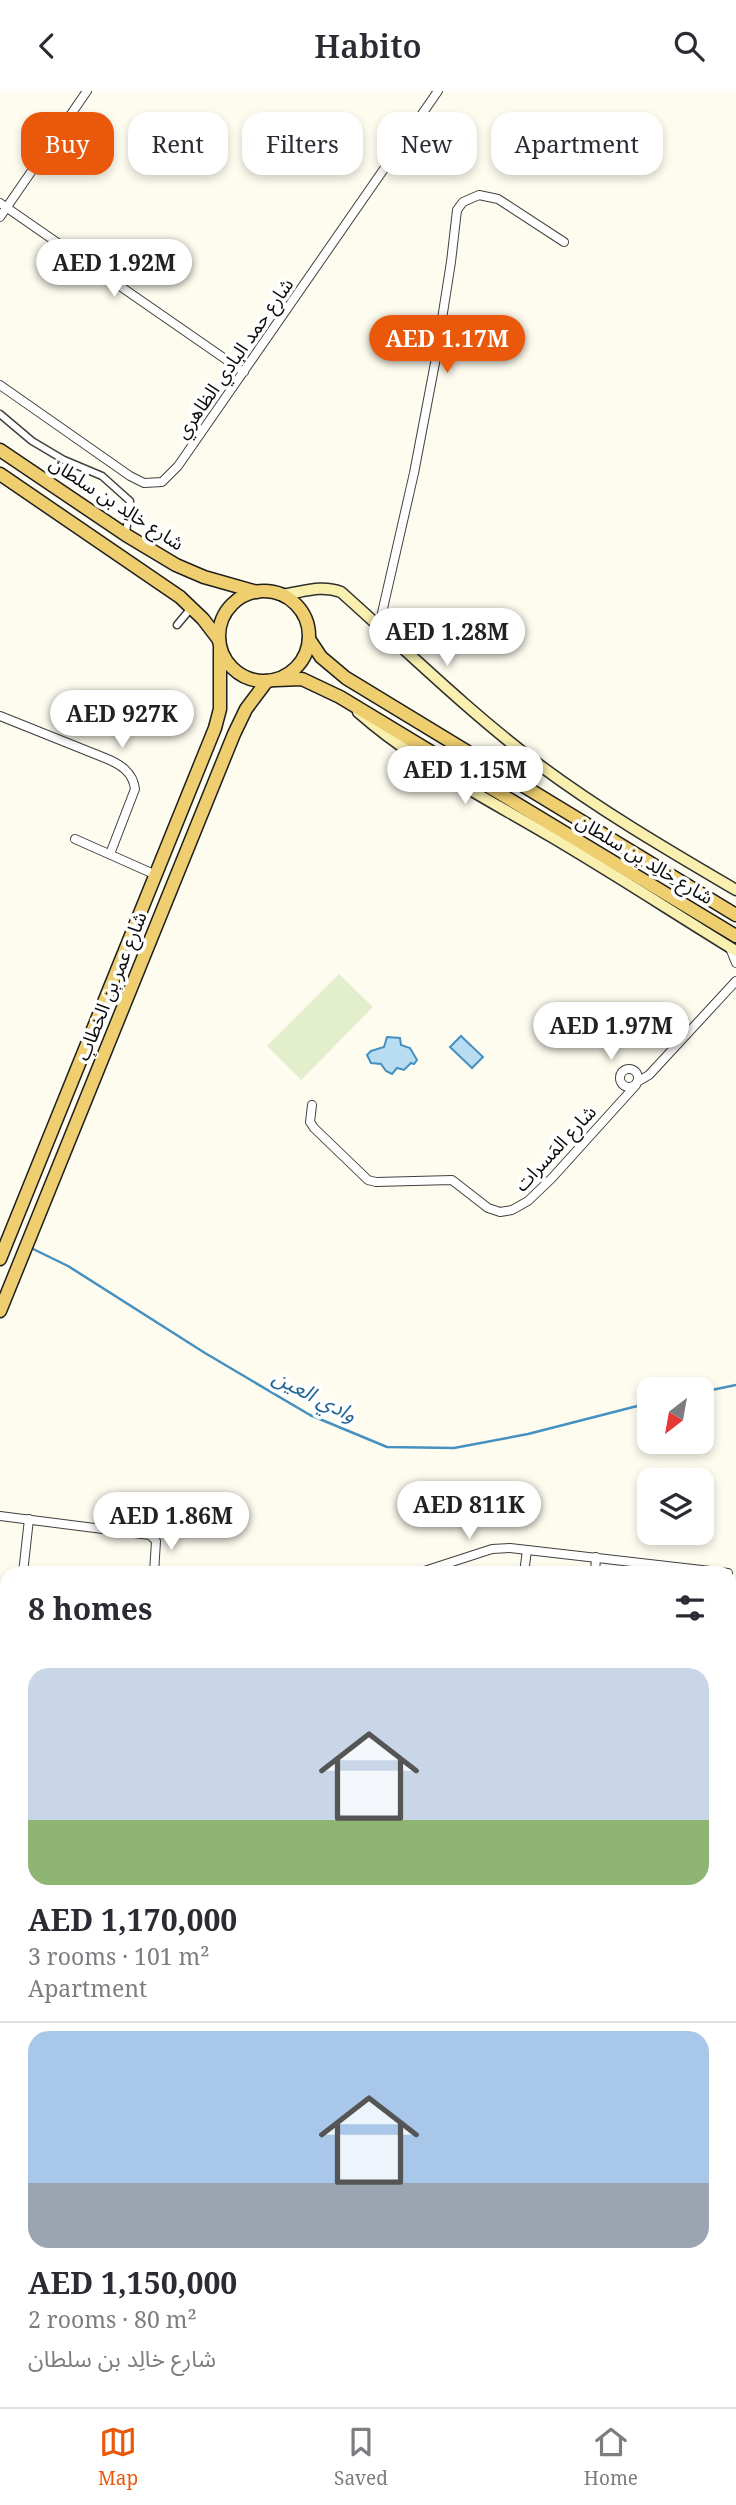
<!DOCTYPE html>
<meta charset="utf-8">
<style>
:root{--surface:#fff;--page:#f2f2f3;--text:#2b2b33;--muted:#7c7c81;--line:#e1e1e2;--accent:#ea580c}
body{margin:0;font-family:"Noto Serif","Noto Sans Arabic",serif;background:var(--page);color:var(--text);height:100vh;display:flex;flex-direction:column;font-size:26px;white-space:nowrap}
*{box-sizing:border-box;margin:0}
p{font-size:23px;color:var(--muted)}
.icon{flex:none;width:38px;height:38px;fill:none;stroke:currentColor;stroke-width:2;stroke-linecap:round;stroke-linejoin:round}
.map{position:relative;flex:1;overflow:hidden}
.side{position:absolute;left:0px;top:1475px;width:737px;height:842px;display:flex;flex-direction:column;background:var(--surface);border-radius:21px 21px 0 0;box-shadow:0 4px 10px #0003}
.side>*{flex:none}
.top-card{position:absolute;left:21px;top:21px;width:695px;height:63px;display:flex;gap:14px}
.needle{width:46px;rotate:211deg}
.controls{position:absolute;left:637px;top:1286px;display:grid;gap:14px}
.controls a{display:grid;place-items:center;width:77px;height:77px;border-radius:14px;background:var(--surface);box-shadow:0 4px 10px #0003;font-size:35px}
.price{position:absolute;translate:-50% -60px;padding:0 16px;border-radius:24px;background:#fff;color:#222;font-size:23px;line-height:46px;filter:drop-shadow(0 2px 4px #0008)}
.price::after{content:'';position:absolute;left:50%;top:42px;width:21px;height:16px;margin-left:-10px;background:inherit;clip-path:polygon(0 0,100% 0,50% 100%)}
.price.current{background:var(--accent);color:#fff}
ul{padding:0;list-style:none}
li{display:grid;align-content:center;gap:14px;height:371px;padding:0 28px}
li+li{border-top:2px solid var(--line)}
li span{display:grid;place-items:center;height:217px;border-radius:21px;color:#555}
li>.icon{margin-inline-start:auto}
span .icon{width:126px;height:126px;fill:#fffc;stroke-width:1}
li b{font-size:30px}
h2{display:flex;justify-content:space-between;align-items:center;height:84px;padding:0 28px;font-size:30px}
.tag{padding:0 24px;border-radius:21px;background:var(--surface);box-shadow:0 4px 10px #0003;font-size:24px;line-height:63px}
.tag.current{background:var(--accent);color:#fff}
header{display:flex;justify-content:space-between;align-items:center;height:91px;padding:0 28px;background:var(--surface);font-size:32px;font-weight:600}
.menu{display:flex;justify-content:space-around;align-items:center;height:98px;border-top:2px solid var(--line);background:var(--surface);font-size:19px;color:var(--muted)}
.menu a{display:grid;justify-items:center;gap:4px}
.menu .current{color:var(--accent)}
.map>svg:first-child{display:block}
</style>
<header><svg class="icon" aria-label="back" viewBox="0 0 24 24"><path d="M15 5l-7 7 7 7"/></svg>Habito<svg class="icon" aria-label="search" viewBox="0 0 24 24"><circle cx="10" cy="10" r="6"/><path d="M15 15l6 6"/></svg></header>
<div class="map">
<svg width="736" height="2316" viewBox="0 0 736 2316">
<rect width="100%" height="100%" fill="#fefbef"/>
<path fill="#e2eecc" d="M339,883L373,916L301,989L267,955Z"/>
<g fill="#b8dcf1" stroke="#4491c2" stroke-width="2">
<path d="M461,945L483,966L472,977L450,956Z"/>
<path d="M387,946L400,947L401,954L410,957L417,969L414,973L411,972L404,979L397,977L392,983L386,980L381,973L371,972L367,964L371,960L384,956Z"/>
</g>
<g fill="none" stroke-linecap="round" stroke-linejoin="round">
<g stroke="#4491c2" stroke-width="2.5">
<path d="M31,1157L68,1175L205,1262L310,1324L387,1356L454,1357L528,1343L649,1312"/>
<path d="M702,1301L736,1294"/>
</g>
<defs>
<g id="pedestrian">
<path d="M0,323L32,350L64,369L102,385L130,410L126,442"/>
<path d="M177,534L192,516"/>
</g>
<g id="minor">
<path d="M0,112L244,281"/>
<path d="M0,126L87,0"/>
<path d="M0,294L130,385L144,392L162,391L178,375L438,0"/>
<path d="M379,535L414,382L435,272L451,171L457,119L463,111L479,104L498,108L564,151"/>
<path d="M0,625L105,667C120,673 133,681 135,698L110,763"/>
<path d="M75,748L156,784"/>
<path d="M730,857L736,872"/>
<circle cx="629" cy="987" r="9"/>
<path d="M637,991L649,984L736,890"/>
<path d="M312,1014L310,1031L314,1037L368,1089L376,1091L452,1089L488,1117L500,1121L512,1119L528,1110L552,1087L636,994"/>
<path d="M0,1425L150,1444L156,1450L154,1482"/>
<path d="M23,1482L29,1428"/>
<path d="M418,1482L492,1458L510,1457L728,1482"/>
<path d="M524,1482L527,1459"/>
<path d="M595,1482L596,1466"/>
<path d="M0,1658L7,1634"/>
<path d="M0,1785L7,1786"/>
<path d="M89,2310V2316"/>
<path d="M2,2316L3,1833"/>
<path d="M161,2316V2310"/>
<path d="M404,2316L407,2310"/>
<path d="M650,2316L651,2310"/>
</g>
<g id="tertiary">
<path d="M0,1811L7,1812"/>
<path d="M0,1833H7"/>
</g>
<g id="secondary">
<path d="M280,504C301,502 320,493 341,501C406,559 468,620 538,673C601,720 668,759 736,799"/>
<path d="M358,621C416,672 484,706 550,745C613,782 674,822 736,860"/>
</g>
<g id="primary">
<path d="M0,359L126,444L176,474L204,486L257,501"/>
<path d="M0,383L180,506L203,528L219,549"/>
<circle cx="264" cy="545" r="45"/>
<path d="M309,548L321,566L346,587L736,824"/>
<path d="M276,589L302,588L340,606L736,845"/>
<path d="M0,1168L215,637L220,618V558"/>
<path d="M0,1220L234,643L246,618L267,590"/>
</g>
<g id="trunk">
<path d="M730,1892L736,1890"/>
<path d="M730,1917L736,1920"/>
</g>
</defs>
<use href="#pedestrian" stroke="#404040" stroke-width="9"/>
<use href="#minor" stroke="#404040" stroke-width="10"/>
<use href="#tertiary" stroke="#404040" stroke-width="12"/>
<use href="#secondary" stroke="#2f2f2f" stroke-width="13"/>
<use href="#primary" stroke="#1e1e1e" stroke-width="15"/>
<use href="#trunk" stroke="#1e1e1e" stroke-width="15"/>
<use href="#pedestrian" stroke="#fff" stroke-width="6"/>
<use href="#minor" stroke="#fff" stroke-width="8"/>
<use href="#tertiary" stroke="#fff" stroke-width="10"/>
<use href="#secondary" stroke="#f9f0af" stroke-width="10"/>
<use href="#primary" stroke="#eece6f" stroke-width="12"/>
<use href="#trunk" stroke="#ecb668" stroke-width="12"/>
</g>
<g text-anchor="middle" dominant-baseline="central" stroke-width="7" stroke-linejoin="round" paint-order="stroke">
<g font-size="19" fill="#0d0d0d" stroke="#fff">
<text transform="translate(234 267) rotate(-55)">شارع حمد البادي الظاهري</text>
<text transform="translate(117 412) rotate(33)">شارع خالِد بن سلطان</text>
<text transform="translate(645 768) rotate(31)">شارع خالِد بن سلطان</text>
<text transform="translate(111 895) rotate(-68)">شارع عمر بن الخطاب</text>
<text transform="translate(555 1057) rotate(-47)">شارع المَسرات</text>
</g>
<g font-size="21" font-style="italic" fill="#206395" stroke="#fff">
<text transform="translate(315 1304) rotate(27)">وادي العين</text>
</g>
</g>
</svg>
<div class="controls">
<a><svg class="needle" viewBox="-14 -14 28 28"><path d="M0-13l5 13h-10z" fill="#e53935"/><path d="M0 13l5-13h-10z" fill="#7c7c81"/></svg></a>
<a><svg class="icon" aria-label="layers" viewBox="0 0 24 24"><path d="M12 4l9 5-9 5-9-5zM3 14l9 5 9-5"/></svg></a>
</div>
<b class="price" style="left:114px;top:208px">AED 1.92M</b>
<b class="price current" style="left:447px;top:284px">AED 1.17M</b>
<b class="price" style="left:447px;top:577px">AED 1.28M</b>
<b class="price" style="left:122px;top:659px">AED 927K</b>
<b class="price" style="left:465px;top:715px">AED 1.15M</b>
<b class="price" style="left:611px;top:971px">AED 1.97M</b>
<b class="price" style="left:469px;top:1450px">AED 811K</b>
<b class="price" style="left:171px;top:1461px">AED 1.86M</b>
<div class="top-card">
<a class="tag current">Buy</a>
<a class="tag">Rent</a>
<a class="tag">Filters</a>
<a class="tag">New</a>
<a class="tag">Apartment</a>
</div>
<section class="side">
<h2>8 homes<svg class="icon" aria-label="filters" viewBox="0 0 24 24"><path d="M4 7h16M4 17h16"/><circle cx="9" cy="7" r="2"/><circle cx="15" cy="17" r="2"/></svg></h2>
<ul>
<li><span style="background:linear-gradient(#c9d6e8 70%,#8fb573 0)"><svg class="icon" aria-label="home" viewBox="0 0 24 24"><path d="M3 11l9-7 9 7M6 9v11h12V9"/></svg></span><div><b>AED 1,170,000</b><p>3 rooms · 101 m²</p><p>Apartment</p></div></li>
<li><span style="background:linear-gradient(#a9c7e8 70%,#9aa5b1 0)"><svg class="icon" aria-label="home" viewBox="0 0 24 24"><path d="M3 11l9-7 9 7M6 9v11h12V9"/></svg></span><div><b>AED 1,150,000</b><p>2 rooms · 80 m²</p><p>شارع خالِد بن سلطان</p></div></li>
</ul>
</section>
</div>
<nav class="menu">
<a class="current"><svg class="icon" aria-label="map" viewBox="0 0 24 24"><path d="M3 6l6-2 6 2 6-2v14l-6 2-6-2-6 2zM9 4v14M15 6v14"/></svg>Map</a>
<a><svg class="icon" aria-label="saved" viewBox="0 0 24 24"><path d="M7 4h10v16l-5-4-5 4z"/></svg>Saved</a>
<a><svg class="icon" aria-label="home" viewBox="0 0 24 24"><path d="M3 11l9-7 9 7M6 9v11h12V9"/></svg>Home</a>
</nav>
